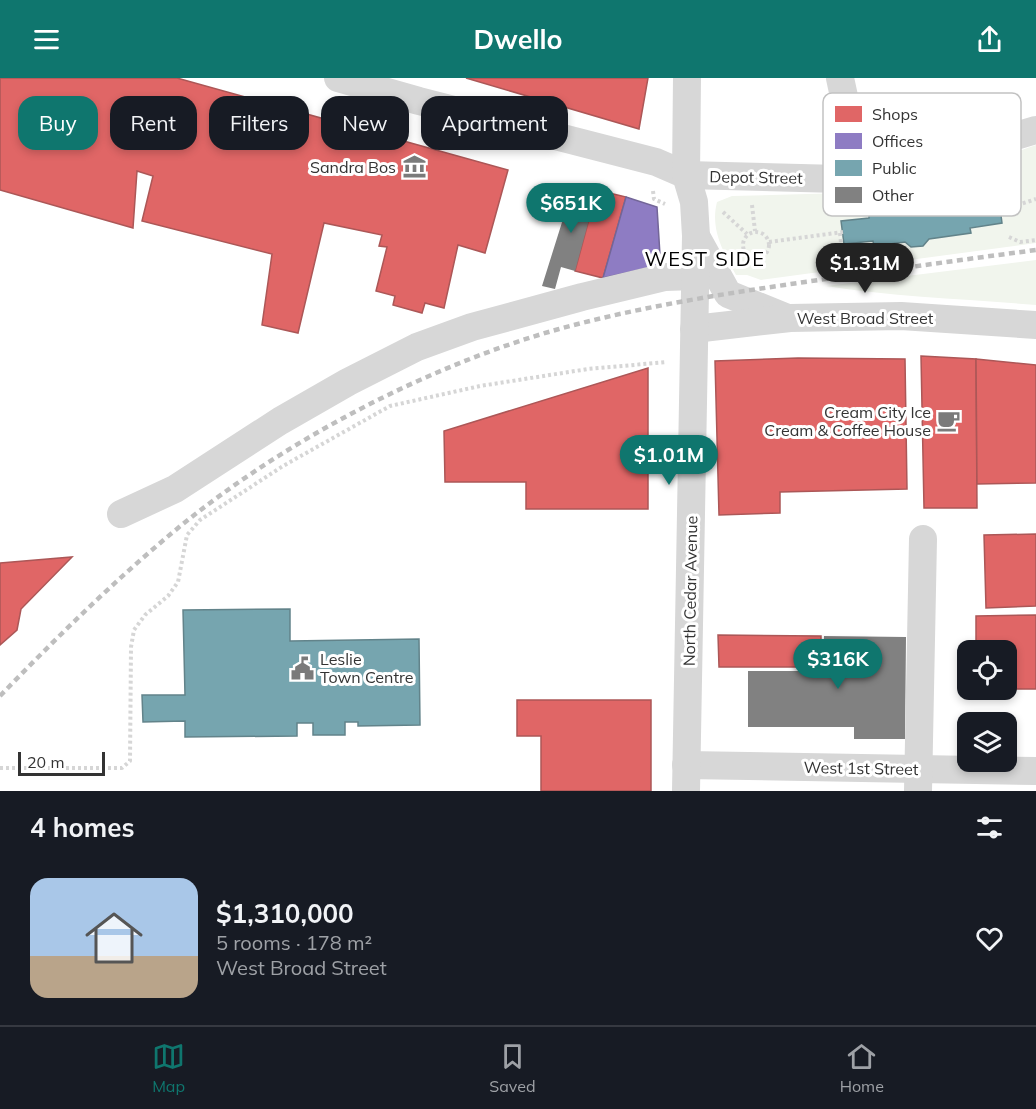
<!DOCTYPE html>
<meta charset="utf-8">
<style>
:root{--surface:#171b24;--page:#20242c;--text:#f1f3f6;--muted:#9ea1a6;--line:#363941;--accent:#0f766e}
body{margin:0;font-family:Mulish,sans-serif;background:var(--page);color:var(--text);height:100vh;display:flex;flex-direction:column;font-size:22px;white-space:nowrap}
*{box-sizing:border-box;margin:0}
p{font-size:20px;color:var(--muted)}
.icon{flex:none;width:33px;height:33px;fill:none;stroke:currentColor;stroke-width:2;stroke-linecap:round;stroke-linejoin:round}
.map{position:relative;height:713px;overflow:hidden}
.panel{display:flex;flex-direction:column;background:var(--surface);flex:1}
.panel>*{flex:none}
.top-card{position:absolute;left:18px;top:18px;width:600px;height:54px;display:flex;gap:12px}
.tools{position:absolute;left:957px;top:562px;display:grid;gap:12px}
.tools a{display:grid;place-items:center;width:60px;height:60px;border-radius:12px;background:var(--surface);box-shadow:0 3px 9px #0003;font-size:30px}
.scale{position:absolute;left:18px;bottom:15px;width:87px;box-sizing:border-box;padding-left:6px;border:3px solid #333;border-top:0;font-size:16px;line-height:21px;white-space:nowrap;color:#333;-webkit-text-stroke:4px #fff;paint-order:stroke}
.price{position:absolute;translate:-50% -51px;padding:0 14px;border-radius:21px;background:var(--accent);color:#fff;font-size:20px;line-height:39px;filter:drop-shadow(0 2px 3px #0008)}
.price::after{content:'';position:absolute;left:50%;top:36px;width:18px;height:14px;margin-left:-9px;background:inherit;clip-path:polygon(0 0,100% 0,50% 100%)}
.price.current{background:#222;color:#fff}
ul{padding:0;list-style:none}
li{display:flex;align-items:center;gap:18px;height:150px;padding:0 30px}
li+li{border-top:2px solid var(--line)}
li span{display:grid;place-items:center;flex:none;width:168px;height:120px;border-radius:18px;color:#555}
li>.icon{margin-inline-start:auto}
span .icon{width:72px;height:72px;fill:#fffc;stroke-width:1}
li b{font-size:26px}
h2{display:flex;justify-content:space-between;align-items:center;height:72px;padding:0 30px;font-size:26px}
.tag{padding:0 21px;border-radius:18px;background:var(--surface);box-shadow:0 3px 9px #0003;font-size:21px;line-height:54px}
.tag.current{background:var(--accent);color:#fff}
header{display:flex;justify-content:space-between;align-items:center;height:78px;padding:0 30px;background:var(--accent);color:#fff;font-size:27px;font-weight:700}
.tab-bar{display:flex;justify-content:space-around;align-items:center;height:84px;border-top:2px solid var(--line);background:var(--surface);font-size:16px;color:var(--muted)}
.tab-bar a{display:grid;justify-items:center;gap:3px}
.tab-bar .current{color:var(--accent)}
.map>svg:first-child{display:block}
</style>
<header><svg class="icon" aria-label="menu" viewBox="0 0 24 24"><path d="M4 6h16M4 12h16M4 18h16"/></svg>Dwello<svg class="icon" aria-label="share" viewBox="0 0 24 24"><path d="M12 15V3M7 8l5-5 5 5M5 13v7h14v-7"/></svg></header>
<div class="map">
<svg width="1036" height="713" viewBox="0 0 1036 713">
<rect width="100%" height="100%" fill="#fff"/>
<g fill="#f1f5ed">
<path d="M1036,67V165L761,202L747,197H736C723,174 710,151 717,124L732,118L881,114L917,106L960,94Z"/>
<path d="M1036,182V227C966,221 895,219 826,208Z"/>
</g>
<g fill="#e06666" stroke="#ac5757" stroke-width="1.5">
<path d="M0,0H177L508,92L485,175L458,167L444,230L425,225L422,235L393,227L395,218L376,213L387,169L379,168L382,157L324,145L298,255L262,247L272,176L142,143L153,98L137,93L133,150L0,112Z"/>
<path d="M466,0H648L639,51Z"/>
<path d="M597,112L626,119L603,200L575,193Z"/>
<path d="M921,278L976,281L977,430H924Z"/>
<path d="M798,280L905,281L907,411L780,414V435L719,437L715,283Z"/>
<path d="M976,281L1036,287V405L977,406Z"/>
<path d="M648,290V431H526V404H445L444,353Z"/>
<path d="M1036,456V528L986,530L984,457Z"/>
<path d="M72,479L21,531L17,552L0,567V485Z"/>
<path d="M1036,537V611H1006V573H976V538Z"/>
<path d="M718,557L821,558V589H719Z"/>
<path d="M517,622H651V713H541V658H517Z"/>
</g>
<path fill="#8e7cc3" stroke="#736698" stroke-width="1.5" d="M626,119L657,129L660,177L656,178L657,188L603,200Z"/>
<g fill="#76a5af" stroke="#62838a" stroke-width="1.5">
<path d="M924,118L925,126L967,122L968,126L999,122L1002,145L970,150L971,155L929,161L923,168L911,169L905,164L874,168L873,163L844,166L841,143L869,140V133L899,130L898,121Z"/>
<path d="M290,531V563L419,561L420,647L358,648V644H345V657H313V645H297V658L185,659V643L143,644L142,617H185L183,532Z"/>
</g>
<g fill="#818181">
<path d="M574,106L597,112L575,193L561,189L555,211L542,208Z"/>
<path d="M824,558L906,559L905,661H854V649H748V593H823Z"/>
</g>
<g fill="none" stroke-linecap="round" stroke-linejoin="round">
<g stroke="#d6d6d6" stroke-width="4" stroke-dasharray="3 3" stroke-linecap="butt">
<path d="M653,113L654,121L665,126"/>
<path d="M752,127L755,153"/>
<path d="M1000,133L1036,121"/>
<path d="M723,134L747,156"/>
<circle cx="756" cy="167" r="13"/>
<path d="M840,155L841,165"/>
<path d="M1009,159L1020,164L1036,162"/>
<path d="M769,164L843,154"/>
<path d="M0,690H122L130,683L131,569L134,552L145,537L168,518L178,504L187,457L200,442L283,388L390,328L480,308L588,291L667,284"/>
</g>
<g stroke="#d7d7d7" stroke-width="28">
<path d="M338,0L419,23L656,84L686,97L839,101L878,96L931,83L1036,52"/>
<path d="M840,0L861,98"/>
<path d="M697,160L728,216L785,239"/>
<path d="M694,251L790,240L901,238L1036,247"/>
<path d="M121,436L175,411L280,343L348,304L417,269L472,249L582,219L665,199L695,198"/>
<path d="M686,687L1036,693"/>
<path d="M686,713L696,158L694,124L686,97L687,0"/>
<path d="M918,713L923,461"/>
</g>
<path stroke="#bebebe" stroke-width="4.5" stroke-dasharray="6 4.5" stroke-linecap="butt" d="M0,618C57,559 115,502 178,450C284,363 427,288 559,251C639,229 722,216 805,204C882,193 959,182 1036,172"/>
</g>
<defs>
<symbol id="museum-bare" viewBox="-9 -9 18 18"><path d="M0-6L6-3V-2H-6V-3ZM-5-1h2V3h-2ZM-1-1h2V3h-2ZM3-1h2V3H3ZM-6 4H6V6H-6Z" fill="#7a7a7a" stroke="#fff" stroke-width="2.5" paint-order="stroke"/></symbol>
<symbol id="cafe-bare" viewBox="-9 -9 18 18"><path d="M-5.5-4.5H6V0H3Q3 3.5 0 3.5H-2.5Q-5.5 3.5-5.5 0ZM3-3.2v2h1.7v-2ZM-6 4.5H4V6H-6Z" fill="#7a7a7a" stroke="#fff" stroke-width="2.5" paint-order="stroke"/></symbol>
<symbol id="civic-bare" viewBox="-9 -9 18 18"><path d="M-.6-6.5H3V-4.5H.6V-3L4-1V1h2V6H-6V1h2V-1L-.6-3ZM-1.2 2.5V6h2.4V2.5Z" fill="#7a7a7a" stroke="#fff" stroke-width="2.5" paint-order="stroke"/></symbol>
</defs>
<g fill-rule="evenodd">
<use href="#museum-bare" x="398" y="72" width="33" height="33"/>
<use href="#cafe-bare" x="932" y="326" width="33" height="33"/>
<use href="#civic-bare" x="286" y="574" width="33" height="33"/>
</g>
<g text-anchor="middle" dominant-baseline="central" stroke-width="6" stroke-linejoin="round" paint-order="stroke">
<g font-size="16" fill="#333" stroke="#fff" text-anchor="end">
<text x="396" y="89">Sandra Bos</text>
<text x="931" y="334">Cream City Ice<tspan x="931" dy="18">Cream &amp; Coffee House</tspan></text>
<text x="320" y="581" text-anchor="start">Leslie<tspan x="320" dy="18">Town Centre</tspan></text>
</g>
<g font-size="16" fill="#333" stroke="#fff">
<text transform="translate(756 99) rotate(1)">Depot Street</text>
<text x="865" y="240">West Broad Street</text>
<text transform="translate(690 513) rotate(-89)">North Cedar Avenue</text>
<text transform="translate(861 690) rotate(1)">West 1st Street</text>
</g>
<g font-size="20" letter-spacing="1.5" fill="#000" stroke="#fff">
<text x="705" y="180">WEST SIDE</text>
</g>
</g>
<rect x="823" y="15" width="198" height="123" rx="9" fill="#fff" stroke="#c2c2c2" stroke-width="1.5"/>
<rect x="835" y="28" width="27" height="16" fill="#e06666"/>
<rect x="835" y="55" width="27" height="16" fill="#8e7cc3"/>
<rect x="835" y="82" width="27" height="16" fill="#76a5af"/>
<rect x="835" y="109" width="27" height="16" fill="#818181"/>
<g font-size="16" fill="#333">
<text x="872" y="42">Shops</text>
<text x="872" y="69">Offices</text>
<text x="872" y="96">Public</text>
<text x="872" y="123">Other</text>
</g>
</svg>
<div class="tools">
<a><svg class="icon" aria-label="locate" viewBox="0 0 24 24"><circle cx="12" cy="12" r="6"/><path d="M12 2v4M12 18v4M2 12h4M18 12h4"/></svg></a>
<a><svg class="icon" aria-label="layers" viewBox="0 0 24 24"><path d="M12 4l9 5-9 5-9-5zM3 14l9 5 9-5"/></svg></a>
</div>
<div class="scale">20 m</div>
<b class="price" style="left:571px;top:156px">$651K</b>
<b class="price current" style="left:865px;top:216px">$1.31M</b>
<b class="price" style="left:669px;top:408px">$1.01M</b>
<b class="price" style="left:838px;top:612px">$316K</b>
<div class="top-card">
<a class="tag current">Buy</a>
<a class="tag">Rent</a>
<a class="tag">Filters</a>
<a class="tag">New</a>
<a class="tag">Apartment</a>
</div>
</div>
<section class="panel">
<h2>4 homes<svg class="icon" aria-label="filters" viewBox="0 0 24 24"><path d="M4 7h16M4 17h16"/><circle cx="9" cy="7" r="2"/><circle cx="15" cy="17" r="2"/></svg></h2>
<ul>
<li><span style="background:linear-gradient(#a9c7e8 65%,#b9a48a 0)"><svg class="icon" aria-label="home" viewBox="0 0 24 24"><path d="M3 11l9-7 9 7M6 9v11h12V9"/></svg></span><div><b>$1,310,000</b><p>5 rooms · 178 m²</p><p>West Broad Street</p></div><svg class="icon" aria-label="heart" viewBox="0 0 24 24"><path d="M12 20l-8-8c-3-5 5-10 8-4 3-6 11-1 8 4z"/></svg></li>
</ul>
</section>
<nav class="tab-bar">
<a class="current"><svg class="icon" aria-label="map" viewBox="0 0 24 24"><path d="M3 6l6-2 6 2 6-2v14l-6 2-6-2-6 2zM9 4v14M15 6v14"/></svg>Map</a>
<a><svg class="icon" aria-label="saved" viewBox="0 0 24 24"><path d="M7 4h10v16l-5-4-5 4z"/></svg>Saved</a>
<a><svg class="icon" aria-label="home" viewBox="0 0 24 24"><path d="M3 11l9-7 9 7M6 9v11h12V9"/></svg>Home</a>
</nav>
